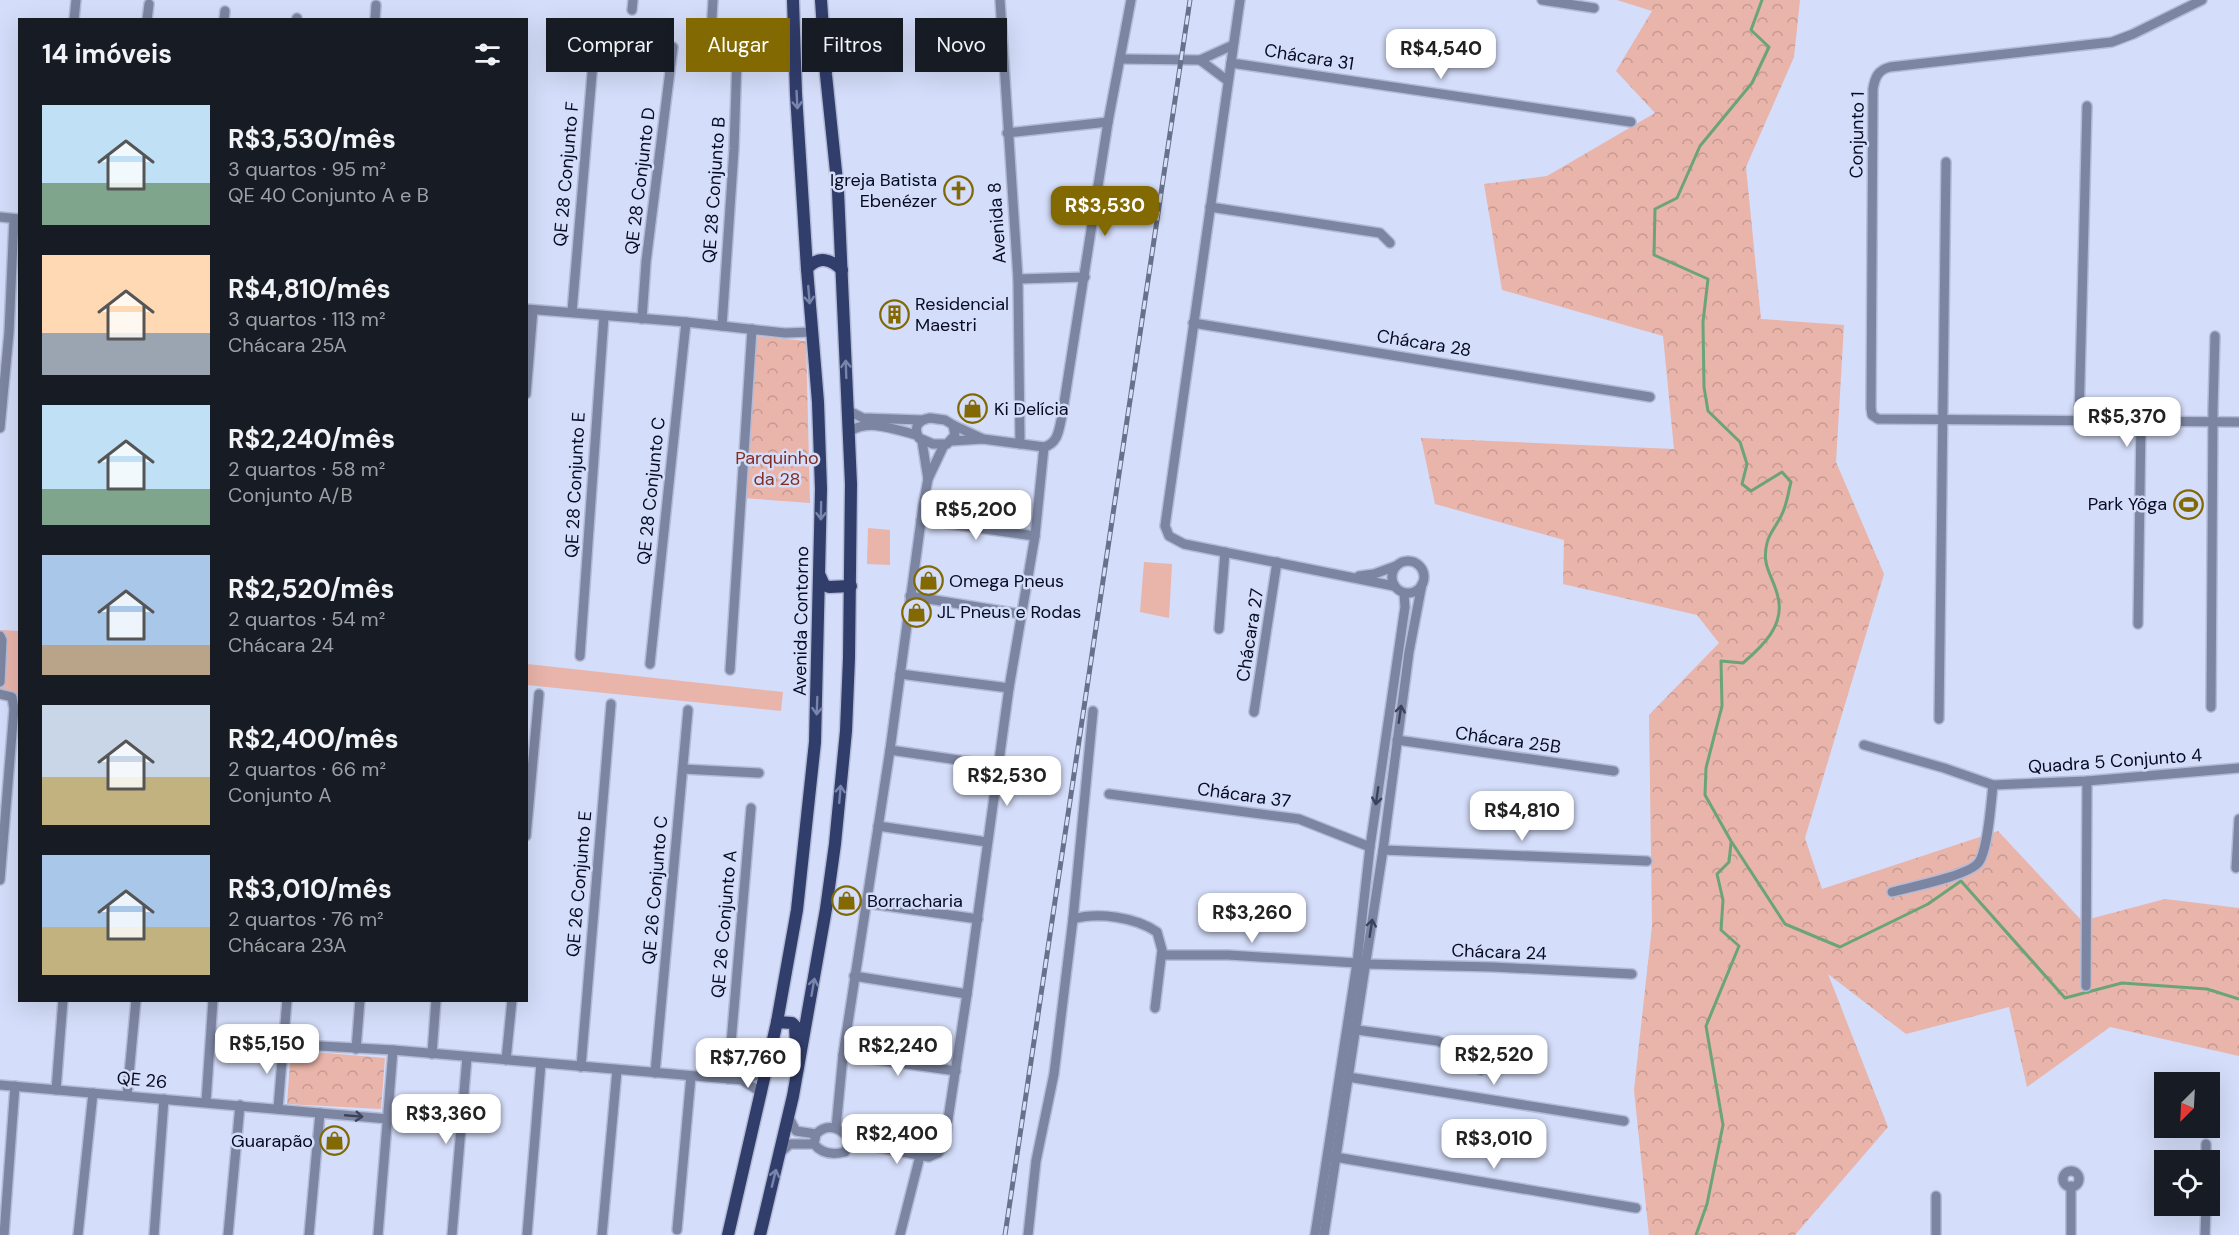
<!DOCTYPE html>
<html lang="pt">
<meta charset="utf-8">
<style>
:root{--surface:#171b24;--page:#242831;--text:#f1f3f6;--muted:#9ea1a6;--accent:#836902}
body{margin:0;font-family:"DM Sans",sans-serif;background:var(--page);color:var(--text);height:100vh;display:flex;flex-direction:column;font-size:22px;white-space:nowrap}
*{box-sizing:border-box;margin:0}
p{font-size:20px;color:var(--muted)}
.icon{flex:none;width:33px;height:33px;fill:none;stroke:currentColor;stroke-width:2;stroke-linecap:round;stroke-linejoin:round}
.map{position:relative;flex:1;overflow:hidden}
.sheet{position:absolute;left:18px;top:18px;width:510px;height:984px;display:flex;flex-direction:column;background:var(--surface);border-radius:0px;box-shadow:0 6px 24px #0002}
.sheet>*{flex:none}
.banner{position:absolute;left:546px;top:18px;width:570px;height:54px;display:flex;gap:12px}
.needle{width:39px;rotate:204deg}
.tools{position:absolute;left:2154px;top:1072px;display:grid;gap:12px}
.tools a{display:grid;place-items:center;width:66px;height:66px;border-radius:0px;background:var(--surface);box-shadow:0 6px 24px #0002;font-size:30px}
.price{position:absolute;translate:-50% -51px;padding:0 14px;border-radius:12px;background:#fff;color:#222;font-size:20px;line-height:39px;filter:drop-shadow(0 2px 3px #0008)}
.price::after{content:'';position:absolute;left:50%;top:36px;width:18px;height:14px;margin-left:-9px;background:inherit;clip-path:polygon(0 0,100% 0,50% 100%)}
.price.current{background:var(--accent);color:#fff}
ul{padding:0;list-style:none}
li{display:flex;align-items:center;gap:18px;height:150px;padding:0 24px}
li span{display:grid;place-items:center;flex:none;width:168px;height:120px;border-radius:0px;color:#555}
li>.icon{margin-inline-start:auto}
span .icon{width:72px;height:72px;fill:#fffc;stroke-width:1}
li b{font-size:26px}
h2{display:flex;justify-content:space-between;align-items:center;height:72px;padding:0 24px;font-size:26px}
.pill{padding:0 21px;border-radius:0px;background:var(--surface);box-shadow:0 6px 24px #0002;font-size:21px;line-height:54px}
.pill.current{background:var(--accent);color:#fff}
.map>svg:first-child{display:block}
</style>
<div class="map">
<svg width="2239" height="1235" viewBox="0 0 2239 1235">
<defs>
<pattern id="forest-crowns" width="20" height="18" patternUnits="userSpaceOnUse" patternTransform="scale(1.5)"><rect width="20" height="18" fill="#e9b4aa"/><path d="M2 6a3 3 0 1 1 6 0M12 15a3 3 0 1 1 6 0" fill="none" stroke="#c69992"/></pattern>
</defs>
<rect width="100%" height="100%" fill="#d4ddf9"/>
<g fill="#e9b4aa">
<path d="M868,528L890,530V565L867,564Z"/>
<path d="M1144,562L1172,564L1169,618L1140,612Z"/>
<path d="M2,630L19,631V696L1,693Z"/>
<path d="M527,664L783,692L781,711L527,685Z"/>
</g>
<g fill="url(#forest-crowns)">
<path d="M1617,0H1800L1794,57L1746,167L1761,319L1844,325L1836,462L1884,574L1805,838L1822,889L1998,831L2082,921L2165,899L2239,908V1056L2110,1027L2027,1087L2009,1007L1906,1034L1828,974L1888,1127L1795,1235H1649L1634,1090L1652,926L1649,715L1719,643L1697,615L1563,584L1564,540L1435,504L1421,438L1674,449L1663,336L1502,290L1484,184L1547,176L1655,113L1616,71L1652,11Z"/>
<path d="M756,336L806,341L810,503L743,498Z"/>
<path d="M291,1050L385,1058L381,1109L287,1104Z"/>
</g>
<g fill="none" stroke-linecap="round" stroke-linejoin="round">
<g stroke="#6aa478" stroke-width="3">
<path d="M1762,0L1751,30L1769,47L1752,83L1700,146L1677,198L1655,209L1654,255L1708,279L1703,322L1704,387L1708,411L1740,442L1747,464L1742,484L1751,491L1782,472L1791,482C1788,493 1787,504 1782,514C1778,524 1769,533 1767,543C1761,567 1773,575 1778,597C1785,625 1763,646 1743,663L1721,661L1722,706L1706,768L1705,795L1731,841L1785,924L1840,947L1928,904L1961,881L2065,998L2122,983L2207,989L2239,999"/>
<path d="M1696,1235L1707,1204L1723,1125L1706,1026L1739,946L1721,930L1723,900L1717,874L1729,862L1731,843"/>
</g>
<defs>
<g id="minor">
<path d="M1000,0L1018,279L1020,444"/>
<path d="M1240,0L1165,526L1169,536L1184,544L1394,586"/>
<path d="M1542,0L1594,8"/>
<path d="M2202,0L2133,34L2112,42L1890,67C1878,70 1875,77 1873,89L1871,408L1872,415L1878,419L2239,422"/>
<path d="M632,10L633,0"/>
<path d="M712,17L713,0"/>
<path d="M74,20L76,0"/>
<path d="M147,20L149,4"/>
<path d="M224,20L225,11"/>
<path d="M296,20L297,18"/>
<path d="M375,20L376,5"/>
<path d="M1120,59L1200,60L1233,45"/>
<path d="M1200,60L1228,81"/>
<path d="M1231,63L1631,122"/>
<path d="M1007,133L1108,122"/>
<path d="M1210,207L1380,233L1390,243"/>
<path d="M0,217L19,219"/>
<path d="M1018,279L1085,277"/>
<path d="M526,309L686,322L785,333L812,332"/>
<path d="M572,312L595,38"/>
<path d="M642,319L646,262L673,47"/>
<path d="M1193,323L1650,397"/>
<path d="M722,326L734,149L737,56"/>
<path d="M526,394L533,310"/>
<path d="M847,410L863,418L922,420"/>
<path d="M930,418L945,420L953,425L955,435L947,444H933L919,438C913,427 918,420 930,418Z"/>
<path d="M2079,421L2087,106"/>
<path d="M953,425L981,438"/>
<path d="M0,428L9,332L14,219"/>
<path d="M848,433C866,417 896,430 917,435"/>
<path d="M922,441L928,479"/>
<path d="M951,441L983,439L1044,447C1059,443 1059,428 1062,416L1108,122L1131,0"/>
<path d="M921,520L1035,536"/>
<circle cx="1408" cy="577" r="16"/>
<path d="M1359,576L1374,574L1396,566"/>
<path d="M910,596L1021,614"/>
<path d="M2138,624L2141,421"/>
<path d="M1219,629L1225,552"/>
<path d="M0,636L2,640L0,682"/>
<path d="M580,656L604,316"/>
<path d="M650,664L686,322"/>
<path d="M730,670L752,329"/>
<path d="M900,674L1009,688"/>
<path d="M0,694L12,697L14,709L0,880"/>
<path d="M2211,707L2213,410L2215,336"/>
<path d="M1254,712L1277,562"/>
<path d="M1939,719L1946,162"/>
<path d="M1397,740L1614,771"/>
<path d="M1864,745L1944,768L1993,785L2087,781L2239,768"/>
<path d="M890,750L999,766"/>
<path d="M683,769L759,773"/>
<path d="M1109,794L1299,819L1370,847"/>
<path d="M878,826L987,842"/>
<path d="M526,836L539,694"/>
<path d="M1383,850L1647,861"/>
<path d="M2236,868L2239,819"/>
<path d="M1892,892C1910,887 1969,876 1979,862C1988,849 1991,803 1993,785"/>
<path d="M865,903L978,919"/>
<path d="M1073,919C1098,912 1135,917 1157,932L1162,950L1155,1008"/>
<path d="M1162,955H1228L1357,963"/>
<path d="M1365,964L1493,967L1632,974"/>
<path d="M854,976L967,994"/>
<path d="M2086,986L2087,781"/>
<path d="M1350,1029L1438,1041L1453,1048L1481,1070"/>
<path d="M283,1044L393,1050L742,1080L762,1093"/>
<path d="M356,1049L360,1000"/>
<path d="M432,1054L436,1000"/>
<path d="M843,1055L956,1071"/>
<path d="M506,1060L512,1000"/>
<path d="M581,1067L611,704"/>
<path d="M655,1073L688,710"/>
<path d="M1348,1077L1624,1121"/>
<path d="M728,1079L751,808"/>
<path d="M742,1080L754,1076L767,1065"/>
<path d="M0,1085L388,1119"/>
<path d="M56,1090L63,1000"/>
<path d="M127,1096L136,1000"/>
<path d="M206,1102L213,1000"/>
<path d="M278,1109L287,1000"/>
<path d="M788,1116L796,1131L816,1134"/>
<path d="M836,1128L843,1055L890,750L923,506L928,479L944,445"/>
<path d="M850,1142L929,1157L938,1153L944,1146L967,994L1009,688L1035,536L1044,447"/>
<path d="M780,1153L790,1144H814C822,1154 833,1155 845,1152L850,1142C843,1128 828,1122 816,1134L814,1144"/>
<path d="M1335,1157L1636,1208"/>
<path d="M2206,1161V1144"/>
<circle cx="2071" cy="1179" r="8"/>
<path d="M677,1230L691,1076"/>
<path d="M4,1235L15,1086"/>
<path d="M78,1235L93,1093"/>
<path d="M154,1235L164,1099"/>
<path d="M228,1235L240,1105"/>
<path d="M309,1235L320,1113"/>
<path d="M378,1235L393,1050"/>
<path d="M452,1235L467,1057"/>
<path d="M527,1235L541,1063"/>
<path d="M602,1235L617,1070"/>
<path d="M900,1235L920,1156"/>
<path d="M1028,1235L1036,1161L1054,1074L1073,919L1093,711"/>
<path d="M1315,1235L1357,963L1370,847L1405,607L1404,593"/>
<path d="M1324,1235L1383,850L1409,652L1422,584"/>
<path d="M1936,1235V1196"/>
<path d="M2071,1235V1186"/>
<path d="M2205,1235L2206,1206"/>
</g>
<g id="major">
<path d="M807,269C818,255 831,259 842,270"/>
<path d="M820,576L824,585L829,587L851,586"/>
<path d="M777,1022L792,1023L795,1026L796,1046"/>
<path d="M728,1235L777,1022L797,910L815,742L821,489L818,402L807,269L796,94L793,0"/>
<path d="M760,1235L793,1096L826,909L835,844L846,731L849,658L851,484L838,191L826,75L821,0"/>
</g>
</defs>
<use href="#minor" stroke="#b3bbd7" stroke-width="12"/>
<use href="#major" stroke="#b3bbd7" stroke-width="15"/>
<use href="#minor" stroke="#7c85a1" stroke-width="9"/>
<use href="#major" stroke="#313d6b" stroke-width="12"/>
<defs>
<path id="rail" d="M1005,1235L1190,0"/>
</defs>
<use href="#rail" stroke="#697089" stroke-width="5"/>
<use href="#rail" stroke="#d4ddf9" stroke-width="3" stroke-dasharray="9" stroke-linecap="butt"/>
</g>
<defs><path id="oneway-shaft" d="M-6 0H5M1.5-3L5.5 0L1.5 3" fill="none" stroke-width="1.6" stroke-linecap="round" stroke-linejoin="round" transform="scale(1.5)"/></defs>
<g stroke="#7a85ab">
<use href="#oneway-shaft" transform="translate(797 100) rotate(87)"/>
<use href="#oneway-shaft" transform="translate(809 295) rotate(85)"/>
<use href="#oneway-shaft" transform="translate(846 369) rotate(-92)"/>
<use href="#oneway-shaft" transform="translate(821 511) rotate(91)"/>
<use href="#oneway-shaft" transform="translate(817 706) rotate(92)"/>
<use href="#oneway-shaft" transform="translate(840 794) rotate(-85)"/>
<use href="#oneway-shaft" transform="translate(813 987) rotate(-80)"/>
<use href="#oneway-shaft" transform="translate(774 1178) rotate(-76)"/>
</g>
<g stroke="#3c425b">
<use href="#oneway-shaft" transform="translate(1400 714) rotate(-82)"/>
<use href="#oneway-shaft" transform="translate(1377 796) rotate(98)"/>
<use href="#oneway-shaft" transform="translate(1371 928) rotate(-81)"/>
<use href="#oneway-shaft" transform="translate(354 1116) rotate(5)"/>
</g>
<defs>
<symbol id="church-ring" viewBox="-11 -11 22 22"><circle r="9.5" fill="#d4ddf9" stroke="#836902" stroke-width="1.5"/><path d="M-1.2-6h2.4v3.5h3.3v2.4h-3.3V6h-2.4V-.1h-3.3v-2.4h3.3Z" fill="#836902"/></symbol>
<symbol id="building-ring" viewBox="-11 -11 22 22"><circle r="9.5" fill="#d4ddf9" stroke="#836902" stroke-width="1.5"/><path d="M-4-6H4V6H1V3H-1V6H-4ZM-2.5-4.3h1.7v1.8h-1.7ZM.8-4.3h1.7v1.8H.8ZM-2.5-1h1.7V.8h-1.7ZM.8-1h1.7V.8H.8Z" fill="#836902"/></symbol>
<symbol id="shop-ring" viewBox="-11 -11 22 22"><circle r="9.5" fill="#d4ddf9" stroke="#836902" stroke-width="1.5"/><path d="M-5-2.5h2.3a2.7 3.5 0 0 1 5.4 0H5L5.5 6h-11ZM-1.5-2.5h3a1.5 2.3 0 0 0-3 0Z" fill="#836902"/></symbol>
<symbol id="stadium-ring" viewBox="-11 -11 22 22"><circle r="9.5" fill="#d4ddf9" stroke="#836902" stroke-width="1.5"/><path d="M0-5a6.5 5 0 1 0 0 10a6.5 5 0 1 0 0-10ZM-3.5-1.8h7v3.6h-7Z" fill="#836902"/></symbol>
</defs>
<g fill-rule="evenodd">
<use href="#church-ring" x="942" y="174" width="33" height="33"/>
<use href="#building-ring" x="878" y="298" width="33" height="33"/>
<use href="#shop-ring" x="956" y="392" width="33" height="33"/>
<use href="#stadium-ring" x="2172" y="488" width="33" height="33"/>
<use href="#shop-ring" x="912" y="564" width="33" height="33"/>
<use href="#shop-ring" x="900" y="596" width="33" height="33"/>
<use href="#shop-ring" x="830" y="884" width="33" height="33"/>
<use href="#shop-ring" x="318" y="1124" width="33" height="33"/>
</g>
<g text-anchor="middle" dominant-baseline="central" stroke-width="5" stroke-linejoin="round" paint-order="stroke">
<g font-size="18" fill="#070b22" stroke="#d4ddf9">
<text transform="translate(1309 57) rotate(9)">Chácara 31</text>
<text transform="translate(1857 135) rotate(-89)">Conjunto 1</text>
<text transform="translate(566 174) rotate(-85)">QE 28 Conjunto F</text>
<text transform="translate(640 181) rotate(-83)">QE 28 Conjunto D</text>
<text transform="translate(714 190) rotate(-86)">QE 28 Conjunto B</text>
<text transform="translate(997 223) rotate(-94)">Avenida 8</text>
<text transform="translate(1424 343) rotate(9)">Chácara 28</text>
<text transform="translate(575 485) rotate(-87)">QE 28 Conjunto E</text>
<text transform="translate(651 491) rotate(-84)">QE 28 Conjunto C</text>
<text transform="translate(801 621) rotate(-89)">Avenida Contorno</text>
<text transform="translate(1250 635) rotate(-81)">Chácara 27</text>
<text transform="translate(1508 740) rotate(8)">Chácara 25B</text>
<text transform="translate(2115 761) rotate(-4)">Quadra 5 Conjunto 4</text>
<text transform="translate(1244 795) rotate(8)">Chácara 37</text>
<text transform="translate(579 884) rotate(-85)">QE 26 Conjunto E</text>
<text transform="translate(655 890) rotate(-85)">QE 26 Conjunto C</text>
<text transform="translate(724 924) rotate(-85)">QE 26 Conjunto A</text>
<text transform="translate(1499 952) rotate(2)">Chácara 24</text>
<text transform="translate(142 1080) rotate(5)">QE 26</text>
</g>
<g font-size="18" fill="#070b22" stroke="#d4ddf9" text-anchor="start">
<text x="937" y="180" text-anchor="end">Igreja Batista<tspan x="937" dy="21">Ebenézer</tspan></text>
<text x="915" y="304">Residencial<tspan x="915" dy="21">Maestri</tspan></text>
<text x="994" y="409">Ki Delícia</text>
<text x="2167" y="504" text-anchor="end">Park Yôga</text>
<text x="949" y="581">Omega Pneus</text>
<text x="937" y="612">JL Pneus e Rodas</text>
<text x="867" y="901">Borracharia</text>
<text x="313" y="1141" text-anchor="end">Guarapão</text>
</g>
<g font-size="18" fill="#812d21" stroke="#d4ddf9">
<text x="777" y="458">Parquinho<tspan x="777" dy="21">da 28</tspan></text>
</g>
</g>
</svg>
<div class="tools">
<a><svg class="needle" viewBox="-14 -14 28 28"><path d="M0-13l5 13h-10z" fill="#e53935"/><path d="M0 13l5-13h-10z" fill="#9ea1a6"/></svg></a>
<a><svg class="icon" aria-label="locate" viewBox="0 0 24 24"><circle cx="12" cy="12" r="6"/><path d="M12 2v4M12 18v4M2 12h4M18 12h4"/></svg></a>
</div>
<b class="price" style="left:1441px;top:80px">R$4,540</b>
<b class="price current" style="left:1105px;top:237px">R$3,530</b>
<b class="price" style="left:2127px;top:448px">R$5,370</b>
<b class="price" style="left:976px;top:541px">R$5,200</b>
<b class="price" style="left:1007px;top:807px">R$2,530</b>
<b class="price" style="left:1522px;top:842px">R$4,810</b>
<b class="price" style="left:1252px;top:944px">R$3,260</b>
<b class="price" style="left:267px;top:1075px">R$5,150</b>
<b class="price" style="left:898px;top:1077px">R$2,240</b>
<b class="price" style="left:1494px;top:1086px">R$2,520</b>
<b class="price" style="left:748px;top:1089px">R$7,760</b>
<b class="price" style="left:446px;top:1145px">R$3,360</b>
<b class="price" style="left:897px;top:1165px">R$2,400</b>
<b class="price" style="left:1494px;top:1170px">R$3,010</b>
<div class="banner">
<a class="pill">Comprar</a>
<a class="pill current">Alugar</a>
<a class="pill">Filtros</a>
<a class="pill">Novo</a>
</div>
<section class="sheet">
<h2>14 imóveis<svg class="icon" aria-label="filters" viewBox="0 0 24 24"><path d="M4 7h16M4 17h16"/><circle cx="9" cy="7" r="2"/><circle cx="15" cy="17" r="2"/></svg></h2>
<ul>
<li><span style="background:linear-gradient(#bfe0f5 65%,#7fa58c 0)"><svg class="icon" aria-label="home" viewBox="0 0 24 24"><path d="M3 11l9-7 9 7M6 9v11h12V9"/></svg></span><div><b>R$3,530/mês</b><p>3 quartos · 95 m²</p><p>QE 40 Conjunto A e B</p></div></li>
<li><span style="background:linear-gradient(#ffd9b3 65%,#9aa5b1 0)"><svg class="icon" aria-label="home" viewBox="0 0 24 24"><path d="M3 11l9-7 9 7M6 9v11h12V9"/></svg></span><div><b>R$4,810/mês</b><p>3 quartos · 113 m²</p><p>Chácara 25A</p></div></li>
<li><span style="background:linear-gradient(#bfe0f5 70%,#7fa58c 0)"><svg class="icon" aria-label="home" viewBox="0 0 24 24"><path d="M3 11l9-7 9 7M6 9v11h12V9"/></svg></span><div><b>R$2,240/mês</b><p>2 quartos · 58 m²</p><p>Conjunto A/B</p></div></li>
<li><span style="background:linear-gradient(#a9c7e8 75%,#b9a48a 0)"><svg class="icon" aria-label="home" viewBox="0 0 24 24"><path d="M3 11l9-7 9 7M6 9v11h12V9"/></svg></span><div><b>R$2,520/mês</b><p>2 quartos · 54 m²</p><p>Chácara 24</p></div></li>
<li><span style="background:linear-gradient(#c9d6e8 60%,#c2b280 0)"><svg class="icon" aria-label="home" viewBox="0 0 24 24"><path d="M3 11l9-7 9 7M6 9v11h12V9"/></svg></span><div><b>R$2,400/mês</b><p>2 quartos · 66 m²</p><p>Conjunto A</p></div></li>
<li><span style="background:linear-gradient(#a9c7e8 60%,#c2b280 0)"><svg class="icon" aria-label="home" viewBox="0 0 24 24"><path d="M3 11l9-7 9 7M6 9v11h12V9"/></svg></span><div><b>R$3,010/mês</b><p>2 quartos · 76 m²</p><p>Chácara 23A</p></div></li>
</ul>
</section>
</div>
